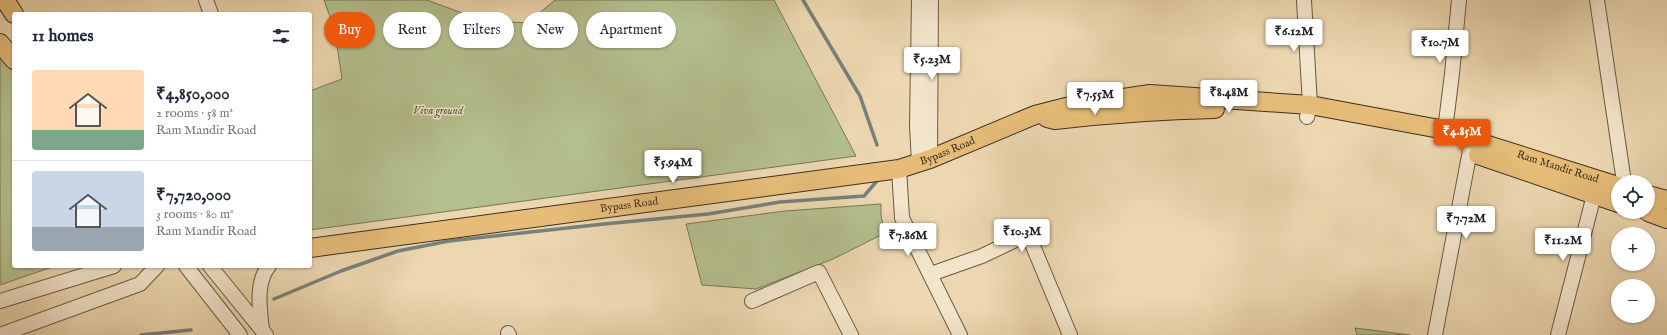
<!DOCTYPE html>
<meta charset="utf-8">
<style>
:root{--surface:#fff;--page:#f2f2f3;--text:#1f2937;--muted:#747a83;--line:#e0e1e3;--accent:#ea580c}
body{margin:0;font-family:"IM FELL English",serif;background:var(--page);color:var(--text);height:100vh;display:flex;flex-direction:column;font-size:15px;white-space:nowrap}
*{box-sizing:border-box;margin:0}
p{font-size:13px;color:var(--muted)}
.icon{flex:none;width:22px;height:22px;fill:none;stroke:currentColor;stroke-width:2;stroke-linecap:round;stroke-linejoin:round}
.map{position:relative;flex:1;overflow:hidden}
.drawer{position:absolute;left:12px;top:12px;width:300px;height:256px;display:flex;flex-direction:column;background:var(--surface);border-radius:4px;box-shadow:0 1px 3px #0004}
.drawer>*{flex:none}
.hud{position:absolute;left:324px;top:12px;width:380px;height:36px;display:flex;gap:8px}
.controls{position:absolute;left:1611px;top:175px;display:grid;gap:8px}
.controls a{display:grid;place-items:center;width:44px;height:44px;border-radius:50%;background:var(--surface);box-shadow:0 1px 3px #0004;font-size:20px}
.price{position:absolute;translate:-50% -34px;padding:0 9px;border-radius:4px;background:#fff;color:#222;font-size:13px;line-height:26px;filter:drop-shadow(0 1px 2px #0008)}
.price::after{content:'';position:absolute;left:50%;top:24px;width:12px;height:9px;margin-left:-6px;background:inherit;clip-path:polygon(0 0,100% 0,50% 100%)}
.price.current{background:var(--accent);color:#fff}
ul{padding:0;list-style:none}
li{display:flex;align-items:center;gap:12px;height:100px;padding:0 20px}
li+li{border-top:1px solid var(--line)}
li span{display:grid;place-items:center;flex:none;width:112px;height:80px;border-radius:4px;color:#555}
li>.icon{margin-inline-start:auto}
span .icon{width:48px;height:48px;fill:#fffc;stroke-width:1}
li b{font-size:17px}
h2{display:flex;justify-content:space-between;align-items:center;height:48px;padding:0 20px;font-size:17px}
.tag{padding:0 14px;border-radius:18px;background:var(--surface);box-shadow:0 1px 3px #0004;font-size:14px;line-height:36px}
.tag.current{background:var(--accent);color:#fff}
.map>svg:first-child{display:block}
</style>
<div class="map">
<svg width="1667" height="335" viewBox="0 0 1667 335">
<rect width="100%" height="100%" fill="#ecd7b0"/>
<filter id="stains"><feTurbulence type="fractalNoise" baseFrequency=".005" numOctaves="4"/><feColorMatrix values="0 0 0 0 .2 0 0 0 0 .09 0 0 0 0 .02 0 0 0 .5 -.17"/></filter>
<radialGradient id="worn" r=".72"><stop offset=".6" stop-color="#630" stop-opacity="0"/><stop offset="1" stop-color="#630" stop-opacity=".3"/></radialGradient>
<g fill="#b4bf8e" stroke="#787857">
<path d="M324,0H427L481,20L527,23L555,0H774L856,156L310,230V91L342,79L335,31Z"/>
<path d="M0,54L14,73V266H55L0,285Z"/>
<path d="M881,204V216L885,233L833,259L756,289L702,285L686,224L785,211Z"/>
<path d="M1355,328L1410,335H1357Z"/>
</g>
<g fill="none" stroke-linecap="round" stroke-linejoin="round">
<g stroke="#77817b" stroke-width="3.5">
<path d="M803,0L860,96L877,145"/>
<path d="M274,299L341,271L398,251L449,241L604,224L708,214L780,202L864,196L877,181"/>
<path d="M141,335L191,330"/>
</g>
<defs>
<g id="minor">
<path d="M206,0L211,14"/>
<path d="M1304,0L1310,105L1307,117"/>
<path d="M1597,0L1624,182"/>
<path d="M1445,130L1452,74L1459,0"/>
<path d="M930,159L931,0"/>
<path d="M919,162L917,126L919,0"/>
<path d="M899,169L902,218L960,335"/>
<path d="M186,266L240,335"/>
<path d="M210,266L266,335"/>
<path d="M931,274L982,256L1028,234L1070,335"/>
<path d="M0,301L114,266"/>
<path d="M752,301L819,272L851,335"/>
<path d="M262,330C260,311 255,282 269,266"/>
<path d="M508,333L509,335"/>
<path d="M0,335L140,284L157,266"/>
<path d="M1435,335L1472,140"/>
<path d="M1558,335L1594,195"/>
</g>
<g id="major">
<path d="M5,0L14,14"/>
<path d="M0,43L14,60"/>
<path d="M1047,118L1055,120C1108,114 1161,110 1215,109"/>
<path d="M1478,155L1618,203"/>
<path d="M1648,195L1667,200"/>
<path d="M1648,212L1667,219"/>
<path id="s1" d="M310,248L899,169L930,159L1035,115L1070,106L1150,94L1310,105L1445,130L1472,140L1618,186"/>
</g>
</defs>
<use href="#minor" stroke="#695a44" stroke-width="16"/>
<use href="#major" stroke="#3d3020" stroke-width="20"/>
<use href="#minor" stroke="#f3e5cc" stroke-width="14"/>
<use href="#major" stroke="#e6bc78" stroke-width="18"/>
</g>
<g text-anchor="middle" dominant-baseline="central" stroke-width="3" stroke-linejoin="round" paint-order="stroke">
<g font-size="11" font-style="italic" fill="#554d36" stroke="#f3e5cc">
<text x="438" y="111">Viva ground</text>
</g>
<g font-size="11" fill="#3d3020" stroke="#f3e5cc">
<text stroke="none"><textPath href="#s1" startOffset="646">Bypass Road</textPath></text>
<text stroke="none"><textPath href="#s1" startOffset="1274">Ram Mandir Road</textPath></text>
<text stroke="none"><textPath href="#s1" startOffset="322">Bypass Road</textPath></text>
</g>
</g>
<rect width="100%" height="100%" filter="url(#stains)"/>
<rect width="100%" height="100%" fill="url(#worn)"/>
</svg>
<div class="controls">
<a><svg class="icon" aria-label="locate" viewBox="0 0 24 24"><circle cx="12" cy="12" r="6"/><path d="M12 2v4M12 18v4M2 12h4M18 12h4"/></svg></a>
<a>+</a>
<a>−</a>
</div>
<b class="price" style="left:1294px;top:53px">₹6.12M</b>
<b class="price" style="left:1440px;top:64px">₹10.7M</b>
<b class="price" style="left:932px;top:81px">₹5.23M</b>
<b class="price" style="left:1229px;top:114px">₹8.48M</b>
<b class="price" style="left:1095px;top:116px">₹7.55M</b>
<b class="price current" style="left:1462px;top:153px">₹4.85M</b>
<b class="price" style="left:673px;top:184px">₹5.94M</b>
<b class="price" style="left:1466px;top:240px">₹7.72M</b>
<b class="price" style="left:1022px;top:253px">₹10.3M</b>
<b class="price" style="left:908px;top:257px">₹7.86M</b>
<b class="price" style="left:1563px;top:262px">₹11.2M</b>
<div class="hud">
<a class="tag current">Buy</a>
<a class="tag">Rent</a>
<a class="tag">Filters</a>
<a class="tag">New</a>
<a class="tag">Apartment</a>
</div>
<section class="drawer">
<h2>11 homes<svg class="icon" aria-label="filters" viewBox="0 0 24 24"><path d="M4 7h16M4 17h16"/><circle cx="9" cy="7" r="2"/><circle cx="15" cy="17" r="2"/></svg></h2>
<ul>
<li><span style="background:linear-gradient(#ffd9b3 75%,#7fa58c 0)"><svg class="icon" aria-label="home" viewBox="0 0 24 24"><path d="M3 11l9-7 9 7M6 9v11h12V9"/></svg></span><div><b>₹4,850,000</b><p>2 rooms · 58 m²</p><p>Ram Mandir Road</p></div></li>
<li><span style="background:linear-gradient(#c9d6e8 70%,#9aa5b1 0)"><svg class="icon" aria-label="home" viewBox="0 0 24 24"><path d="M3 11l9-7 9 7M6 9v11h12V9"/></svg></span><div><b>₹7,720,000</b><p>3 rooms · 80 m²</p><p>Ram Mandir Road</p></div></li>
</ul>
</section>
</div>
